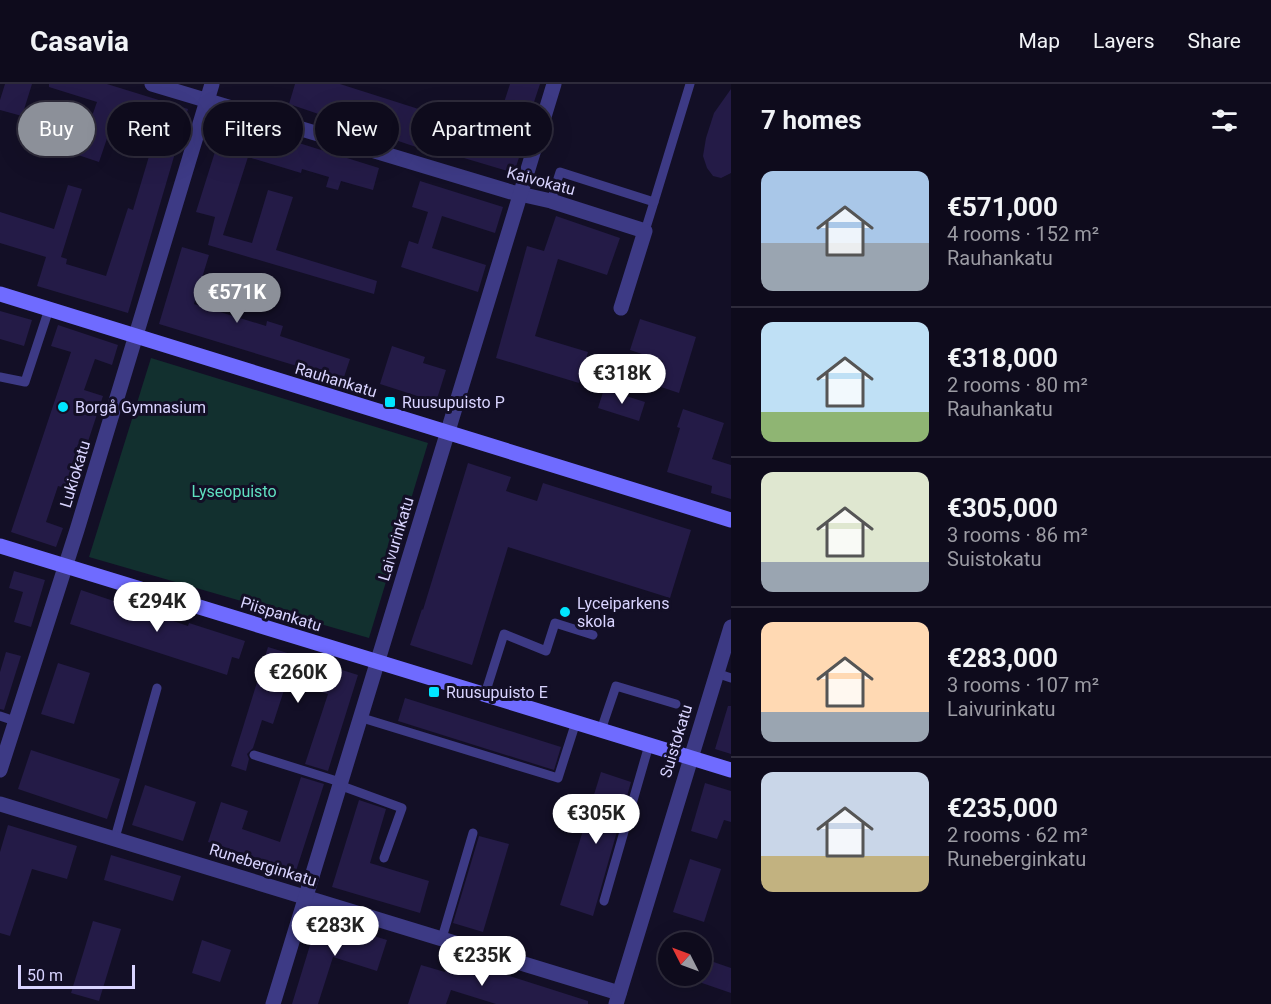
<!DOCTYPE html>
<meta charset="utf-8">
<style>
:root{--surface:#0e0b1c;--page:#1c1929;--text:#f1f3f6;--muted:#9b9ba3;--line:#2e2b3b;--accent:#8c9099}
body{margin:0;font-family:Roboto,sans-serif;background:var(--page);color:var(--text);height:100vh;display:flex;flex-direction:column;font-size:22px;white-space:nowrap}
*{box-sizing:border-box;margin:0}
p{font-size:20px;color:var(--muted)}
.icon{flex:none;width:33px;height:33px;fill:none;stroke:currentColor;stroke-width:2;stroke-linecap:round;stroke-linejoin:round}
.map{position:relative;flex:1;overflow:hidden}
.side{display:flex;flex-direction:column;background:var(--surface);width:540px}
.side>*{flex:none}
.top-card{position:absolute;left:18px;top:18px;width:570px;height:54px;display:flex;gap:12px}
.needle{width:39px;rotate:312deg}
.fabs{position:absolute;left:658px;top:848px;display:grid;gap:12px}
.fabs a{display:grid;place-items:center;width:54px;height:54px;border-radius:50%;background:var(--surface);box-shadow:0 6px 24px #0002,0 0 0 2px var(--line);font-size:30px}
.scale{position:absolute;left:18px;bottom:15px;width:117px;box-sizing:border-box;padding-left:6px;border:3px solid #d9d4ff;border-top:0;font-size:16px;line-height:21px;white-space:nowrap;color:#d9d4ff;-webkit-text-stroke:4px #130f26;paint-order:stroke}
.price{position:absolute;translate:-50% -51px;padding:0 14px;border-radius:21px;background:#fff;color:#222;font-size:20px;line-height:39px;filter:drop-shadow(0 2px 3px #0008)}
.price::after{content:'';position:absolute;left:50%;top:36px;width:18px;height:14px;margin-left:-9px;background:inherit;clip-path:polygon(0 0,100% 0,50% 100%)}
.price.current{background:var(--accent);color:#fff}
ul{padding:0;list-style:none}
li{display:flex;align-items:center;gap:18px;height:150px;padding:0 30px}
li+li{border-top:2px solid var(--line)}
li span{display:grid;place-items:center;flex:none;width:168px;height:120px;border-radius:12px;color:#555}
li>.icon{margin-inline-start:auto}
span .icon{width:72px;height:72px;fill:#fffc;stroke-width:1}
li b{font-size:26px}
h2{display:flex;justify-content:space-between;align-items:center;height:72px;padding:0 30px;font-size:26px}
.chip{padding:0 21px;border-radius:27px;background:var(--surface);box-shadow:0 6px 24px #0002,0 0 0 2px var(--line);font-size:21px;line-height:54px}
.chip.current{background:var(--accent);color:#fff}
header{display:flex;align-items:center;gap:36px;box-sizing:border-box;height:84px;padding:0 30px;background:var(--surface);border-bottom:2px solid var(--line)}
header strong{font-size:28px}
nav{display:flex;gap:33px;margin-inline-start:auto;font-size:21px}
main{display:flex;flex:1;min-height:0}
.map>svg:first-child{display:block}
</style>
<header>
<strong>Casavia</strong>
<nav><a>Map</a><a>Layers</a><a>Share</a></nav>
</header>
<main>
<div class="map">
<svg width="731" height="920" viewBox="0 0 731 920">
<rect width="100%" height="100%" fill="#130f26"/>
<path fill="#12302f" d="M151,274L428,359L369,554L89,473Z"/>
<g fill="#241b47">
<path d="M5,0H32L22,32L0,26V16Z"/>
<path d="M49,0H107L188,25L128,229L37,202L46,173L0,159V128L54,145L68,101L82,105L61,173L67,175L66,180L106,192L128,124L133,126L158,42L116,28L99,78L78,71L97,18L49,3Z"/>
<path d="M295,0H340L494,49L510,0H540L521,57L524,58L514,89L417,60L416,63L289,20Z"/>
<path d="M731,5V89L721,94L713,92L707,84L703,72L706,54L714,29Z"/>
<path d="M225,36L379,84L373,106L341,97L338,106L326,103L329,93L302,85L301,89L248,73L223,151L252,159L268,106L293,113L276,166L377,197L374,210L208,161L215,133L196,128Z"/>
<path d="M420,97L503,123L495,149L442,132L432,164L486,181L478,208L401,183L409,157L418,160L428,128L412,123Z"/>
<path d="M556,132L620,154L607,191L558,175L535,252L588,268L579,299L496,274L527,162L544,167Z"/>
<path d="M182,163L209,171L194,220L266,242L267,237L283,242L280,252L350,275L343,296L159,240Z"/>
<path d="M0,227L32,236L24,262L0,255Z"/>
<path d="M640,235L696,253L679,309L655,301L663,277L630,266Z"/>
<path d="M58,241L118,261L112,281L95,275L84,306L103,312L72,406L58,402L46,438L63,444L56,463L11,448L71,268L51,262Z"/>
<path d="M392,262L425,273L423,279L446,286L436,318L380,300Z"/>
<path d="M604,305L645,318L639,337L598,324Z"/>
<path d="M683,325L724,339L712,375L731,381V415L711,409L712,402L667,388L680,344L677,343Z"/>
<path d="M468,379L511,393L506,407L537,417L543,399L691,446L670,514L508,463L472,581L410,561L422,525L423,526Z"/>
<path d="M14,487L45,496L31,543L14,538L23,508L9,504Z"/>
<path d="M81,506L188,542L189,539L245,557L239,575L232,573L227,591L70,540Z"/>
<path d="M268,563L358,591L328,687L305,680L328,610L287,597L273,640L262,636L253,664L247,670L249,675L246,687L231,682Z"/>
<path d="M6,568L21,572L4,626L0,625V588Z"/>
<path d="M58,579L90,589L74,640L41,630Z"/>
<path d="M405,614L561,663L554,686L398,637Z"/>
<path d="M728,622H731V670L715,665Z"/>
<path d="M31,666L120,695L107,735L18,705Z"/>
<path d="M601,688L631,698L593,832L560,821Z"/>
<path d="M301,693L324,700L296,787L208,758L221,718L248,727L242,745L280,758Z"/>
<path d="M705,699L731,707V738L724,736L717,755L691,747Z"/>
<path d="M145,701L196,718L183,757L132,741Z"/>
<path d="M359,716L386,725L370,779L429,797L420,829L332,803Z"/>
<path d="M8,741L77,762L67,795L32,785L10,852L0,849V768Z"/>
<path d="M479,752L509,760L483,848L453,839Z"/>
<path d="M111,771L181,792L173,817L104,796Z"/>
<path d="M690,775L721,785L704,838L673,828Z"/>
<path d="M318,835L387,856L377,887L333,873L318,920H292Z"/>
<path d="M93,837L121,845L99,917L71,909Z"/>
<path d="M202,856L231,866L220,898L192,889Z"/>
<path d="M450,873L588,917V920H496L451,906L446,920H408L421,881L445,888Z"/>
<path d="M702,874L731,884V909L702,899Z"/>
</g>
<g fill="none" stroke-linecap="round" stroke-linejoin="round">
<g stroke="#3d3a85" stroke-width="9">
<path d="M551,117L560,88L654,118L645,147"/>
<path d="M654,118L690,0"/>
<path d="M0,293L25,298L49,225"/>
<path d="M716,589L731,594"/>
<path d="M485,610L504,550L546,567L555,539L593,551"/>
<path d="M0,632L15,637"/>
<path d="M359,633L558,694L576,638"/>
<path d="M601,646L616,602L676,620"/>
<path d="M254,671L340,698"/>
<path d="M339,701L402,724L384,774"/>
<path d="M115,754L157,604"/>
<path d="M604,817L649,661"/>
<path d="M442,854L473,749"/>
</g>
<g stroke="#3d3a85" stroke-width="15">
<path d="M152,0L511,108L551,117L645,147L621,224"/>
<path d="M0,686L77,446L212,0"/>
<path d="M0,720L619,909"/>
<path d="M273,920C367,613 459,306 554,0"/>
<path d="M616,920L731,543"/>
</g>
<g stroke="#6f6bff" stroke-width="15">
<path d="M0,210L731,436"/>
<path d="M0,462L731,686"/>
</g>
</g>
<g fill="#00e5ff" stroke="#130f26" stroke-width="2">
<rect x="384" y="312" width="12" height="12" rx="3"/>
<circle cx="63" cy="323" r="6"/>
<circle cx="565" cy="528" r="6"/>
<rect x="428" y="602" width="12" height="12" rx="3"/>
</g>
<g text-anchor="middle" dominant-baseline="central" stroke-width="6" stroke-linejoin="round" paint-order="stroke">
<g font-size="16" fill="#d9d4ff" stroke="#130f26">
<text transform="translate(541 97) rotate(15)">Kaivokatu</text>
<text transform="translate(336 296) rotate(17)">Rauhankatu</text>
<text transform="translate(75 390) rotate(-73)">Lukiokatu</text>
<text transform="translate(396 455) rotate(-73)">Laivurinkatu</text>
<text transform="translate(281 530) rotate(17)">Piispankatu</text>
<text transform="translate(676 657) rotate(-73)">Suistokatu</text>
<text transform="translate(263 781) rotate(17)">Runeberginkatu</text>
</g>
<g font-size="16" fill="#d9d4ff" stroke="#130f26" text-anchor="start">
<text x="402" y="318">Ruusupuisto P</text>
<text x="75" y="323">Borgå Gymnasium</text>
<text x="577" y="519">Lyceiparkens<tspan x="577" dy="18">skola</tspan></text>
<text x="446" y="608">Ruusupuisto E</text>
</g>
<g font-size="16" fill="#5fe0c0" stroke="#130f26">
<text x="234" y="407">Lyseopuisto</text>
</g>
</g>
</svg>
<div class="fabs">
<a><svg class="needle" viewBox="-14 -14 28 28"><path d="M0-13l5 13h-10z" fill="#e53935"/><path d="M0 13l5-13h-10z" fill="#9b9ba3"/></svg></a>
</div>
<div class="scale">50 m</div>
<b class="price current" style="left:237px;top:240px">€571K</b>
<b class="price" style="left:622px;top:321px">€318K</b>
<b class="price" style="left:157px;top:549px">€294K</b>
<b class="price" style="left:298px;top:620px">€260K</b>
<b class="price" style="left:596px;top:761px">€305K</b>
<b class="price" style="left:335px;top:873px">€283K</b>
<b class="price" style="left:482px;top:903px">€235K</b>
<div class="top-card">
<a class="chip current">Buy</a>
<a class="chip">Rent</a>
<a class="chip">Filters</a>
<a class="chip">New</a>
<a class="chip">Apartment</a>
</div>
</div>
<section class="side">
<h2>7 homes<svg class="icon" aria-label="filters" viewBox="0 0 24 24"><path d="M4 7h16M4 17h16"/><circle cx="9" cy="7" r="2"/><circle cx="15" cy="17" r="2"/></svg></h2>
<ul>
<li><span style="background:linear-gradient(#a9c7e8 60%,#9aa5b1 0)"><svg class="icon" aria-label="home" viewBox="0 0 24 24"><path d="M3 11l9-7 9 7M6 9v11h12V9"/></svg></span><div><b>€571,000</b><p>4 rooms · 152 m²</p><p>Rauhankatu</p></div></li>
<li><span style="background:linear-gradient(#bfe0f5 75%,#8fb573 0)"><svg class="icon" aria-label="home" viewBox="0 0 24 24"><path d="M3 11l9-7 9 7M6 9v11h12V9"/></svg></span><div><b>€318,000</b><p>2 rooms · 80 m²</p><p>Rauhankatu</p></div></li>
<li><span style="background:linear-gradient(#dfe7d0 75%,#9aa5b1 0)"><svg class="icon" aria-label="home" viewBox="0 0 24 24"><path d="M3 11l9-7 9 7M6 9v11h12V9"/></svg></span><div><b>€305,000</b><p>3 rooms · 86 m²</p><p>Suistokatu</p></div></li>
<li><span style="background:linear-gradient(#ffd9b3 75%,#9aa5b1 0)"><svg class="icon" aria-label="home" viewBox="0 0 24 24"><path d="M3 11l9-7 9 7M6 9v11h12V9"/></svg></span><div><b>€283,000</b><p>3 rooms · 107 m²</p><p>Laivurinkatu</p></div></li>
<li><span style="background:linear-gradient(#c9d6e8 70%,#c2b280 0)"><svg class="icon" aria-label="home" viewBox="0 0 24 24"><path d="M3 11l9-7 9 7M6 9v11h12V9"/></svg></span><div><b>€235,000</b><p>2 rooms · 62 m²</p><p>Runeberginkatu</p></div></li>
</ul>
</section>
</main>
